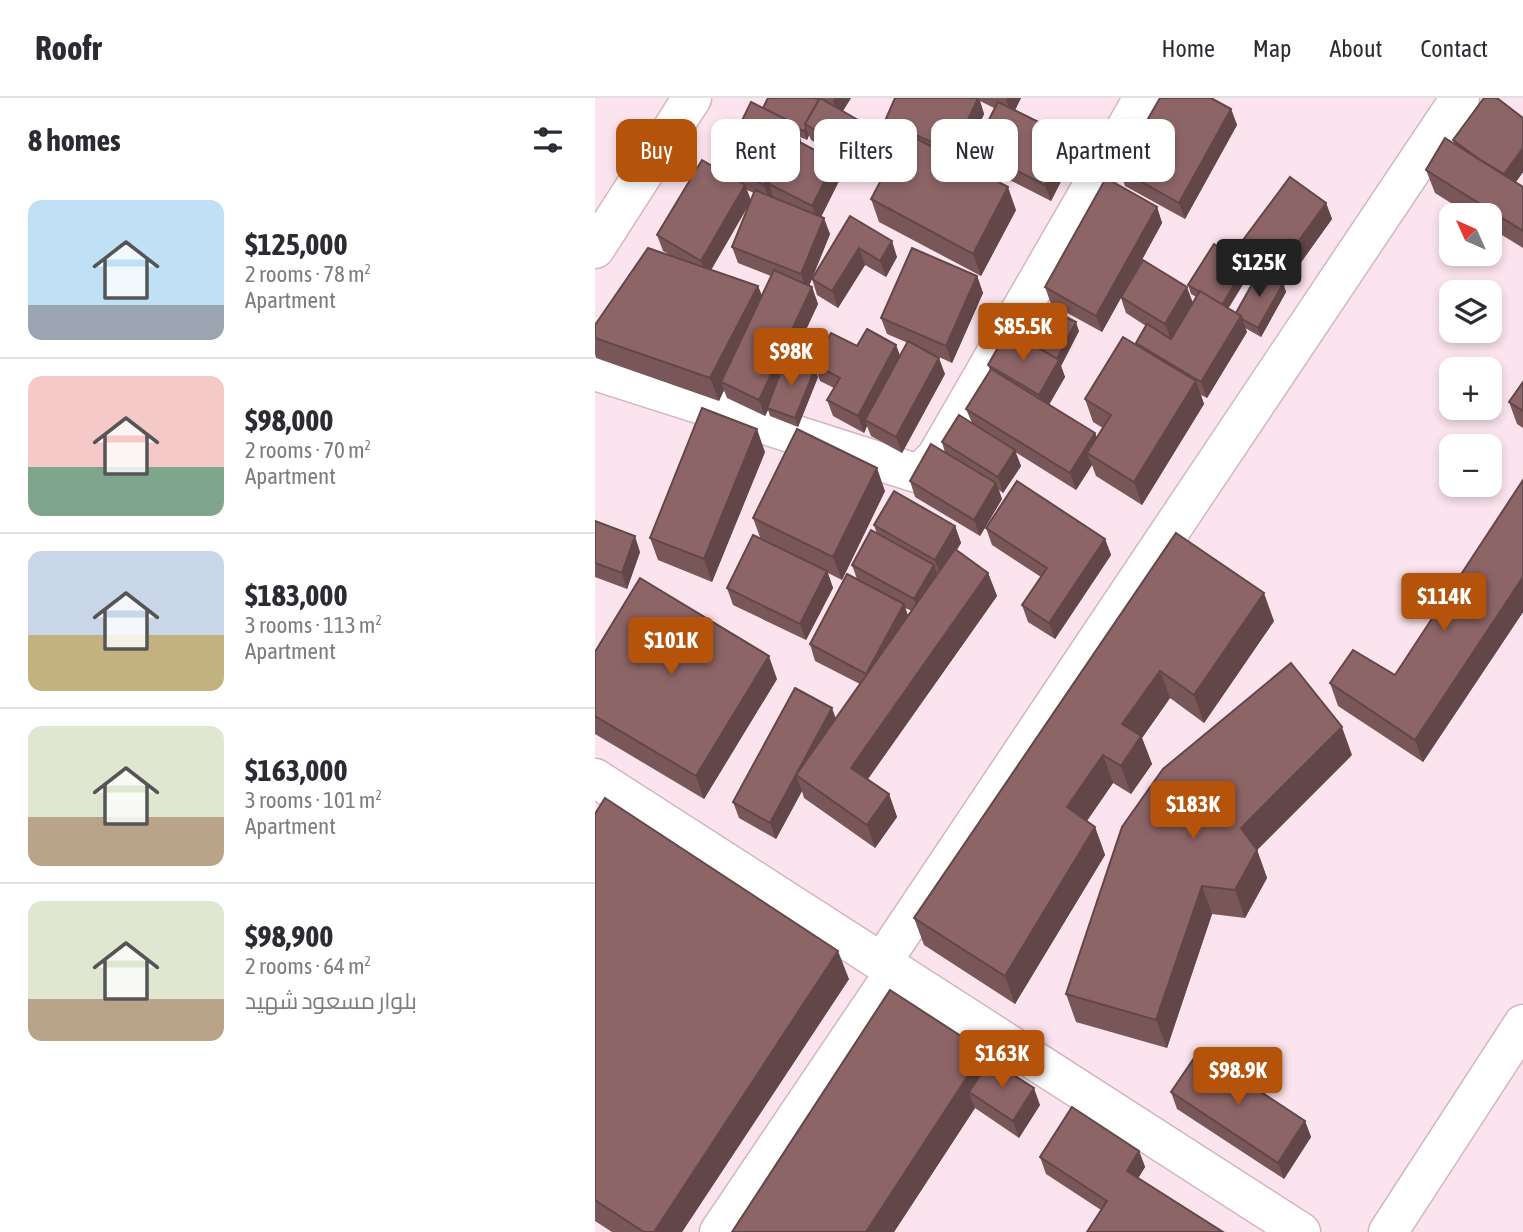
<!DOCTYPE html>
<meta charset="utf-8">
<style>
:root{--surface:#fff;--page:#f7f7f7;--text:#2b2b33;--muted:#7c7c81;--line:#e1e1e2;--accent:#b45309}
body{margin:0;font-family:"Asap Condensed",Cairo,sans-serif;background:var(--page);color:var(--text);height:100vh;display:flex;flex-direction:column;font-size:26px;white-space:nowrap}
*{box-sizing:border-box;margin:0}
p{font-size:23px;color:var(--muted)}
.icon{flex:none;width:38px;height:38px;fill:none;stroke:currentColor;stroke-width:2;stroke-linecap:round;stroke-linejoin:round}
.map{position:relative;flex:1;overflow:hidden}
.panel{display:flex;flex-direction:column;background:var(--surface);width:595px}
.panel>*{flex:none}
.hud{position:absolute;left:21px;top:21px;width:665px;height:63px;display:flex;gap:14px}
.needle{width:46px;rotate:315deg}
.buttons{position:absolute;left:844px;top:105px;display:grid;gap:14px}
.buttons a{display:grid;place-items:center;width:63px;height:63px;border-radius:14px;background:var(--surface);box-shadow:0 4px 10px #0003;font-size:35px}
.price{position:absolute;translate:-50% -60px;padding:0 16px;border-radius:7px;background:var(--accent);color:#fff;font-size:23px;line-height:46px;filter:drop-shadow(0 2px 4px #0008)}
.price::after{content:'';position:absolute;left:50%;top:42px;width:21px;height:16px;margin-left:-10px;background:inherit;clip-path:polygon(0 0,100% 0,50% 100%)}
.price.on{background:#222;color:#fff}
ul{padding:0;list-style:none}
li{display:flex;align-items:center;gap:21px;height:175px;padding:0 28px}
li+li{border-top:2px solid var(--line)}
li span{display:grid;place-items:center;flex:none;width:196px;height:140px;border-radius:14px;color:#555}
li>.icon{margin-inline-start:auto}
span .icon{width:84px;height:84px;fill:#fffc;stroke-width:1}
li b{font-size:30px}
h2{display:flex;justify-content:space-between;align-items:center;height:84px;padding:0 28px;font-size:30px}
.chip{padding:0 24px;border-radius:14px;background:var(--surface);box-shadow:0 4px 10px #0003;font-size:24px;line-height:63px}
.chip.on{background:var(--accent);color:#fff}
header{display:flex;align-items:center;gap:42px;box-sizing:border-box;height:98px;padding:0 35px;background:var(--surface);border-bottom:2px solid var(--line)}
header strong{font-size:33px}
nav{display:flex;gap:38px;margin-inline-start:auto;font-size:24px}
main{display:flex;flex:1;min-height:0}
.map>svg:first-child{display:block}
</style>
<header>
<strong>Roofr</strong>
<nav><a>Home</a><a>Map</a><a>About</a><a>Contact</a></nav>
</header>
<main>
<section class="panel">
<h2>8 homes<svg class="icon" aria-label="filters" viewBox="0 0 24 24"><path d="M4 7h16M4 17h16"/><circle cx="9" cy="7" r="2"/><circle cx="15" cy="17" r="2"/></svg></h2>
<ul>
<li><span style="background:linear-gradient(#bfe0f5 75%,#9aa5b1 0)"><svg class="icon" aria-label="home" viewBox="0 0 24 24"><path d="M3 11l9-7 9 7M6 9v11h12V9"/></svg></span><div><b>$125,000</b><p>2 rooms · 78 m²</p><p>Apartment</p></div></li>
<li><span style="background:linear-gradient(#f6c9c9 65%,#7fa58c 0)"><svg class="icon" aria-label="home" viewBox="0 0 24 24"><path d="M3 11l9-7 9 7M6 9v11h12V9"/></svg></span><div><b>$98,000</b><p>2 rooms · 70 m²</p><p>Apartment</p></div></li>
<li><span style="background:linear-gradient(#c9d6e8 60%,#c2b280 0)"><svg class="icon" aria-label="home" viewBox="0 0 24 24"><path d="M3 11l9-7 9 7M6 9v11h12V9"/></svg></span><div><b>$183,000</b><p>3 rooms · 113 m²</p><p>Apartment</p></div></li>
<li><span style="background:linear-gradient(#dfe7d0 65%,#b9a48a 0)"><svg class="icon" aria-label="home" viewBox="0 0 24 24"><path d="M3 11l9-7 9 7M6 9v11h12V9"/></svg></span><div><b>$163,000</b><p>3 rooms · 101 m²</p><p>Apartment</p></div></li>
<li><span style="background:linear-gradient(#dfe7d0 70%,#b9a48a 0)"><svg class="icon" aria-label="home" viewBox="0 0 24 24"><path d="M3 11l9-7 9 7M6 9v11h12V9"/></svg></span><div><b>$98,900</b><p>2 rooms · 64 m²</p><p>بلوار مسعود شهید</p></div></li>
</ul>
</section>
<div class="map">
<svg width="928" height="1134" viewBox="0 0 928 1134">
<rect width="100%" height="100%" fill="#fce4ee"/>
<g fill="none" stroke-linecap="round" stroke-linejoin="round">
<defs>
<g id="minor">
<path d="M0,273L324,376L341,359L548,0"/>
<path d="M0,680L706,1134"/>
<path d="M287,864L865,0"/>
<path d="M124,1134L300,873"/>
</g>
<path id="tertiary" d="M0,151L97,0"/>
<path id="primary" d="M793,1134L928,926"/>
</defs>
<use href="#minor" stroke="#d2b6c2" stroke-width="41"/>
<use href="#tertiary" stroke="#d2b6c2" stroke-width="41"/>
<use href="#primary" stroke="#d2b6c2" stroke-width="41"/>
<use href="#minor" stroke="#fff" stroke-width="38"/>
<use href="#tertiary" stroke="#fff" stroke-width="38"/>
<use href="#primary" stroke="#fff" stroke-width="38"/>
</g>
<g fill="#795759" fill-rule="evenodd">
<path d="M173,0H256L248,13L282,33L287,49L272,75L216,42L214,37L212,42L205,39L206,43L205,45L246,79L226,119L235,136L214,188L217,189L223,206L197,262L223,279L203,329L175,318L173,312L170,318L132,300L129,292L124,303L1,260L0,256V227L78,159L68,153L62,137L129,75L126,65L168,10ZM152,92L159,95L156,102ZM153,108L137,149L143,165L176,178L167,198L163,188L116,172Z"/>
<path d="M300,0H426L420,12L474,39L480,56L456,103L385,67L379,51L399,10L385,3L389,16L367,64L421,112L386,178L284,124L276,101L306,44L296,39L290,23Z"/>
<path d="M636,11L642,27L590,121L530,88L524,71Z"/>
<path d="M928,20V74L921,84L928,89V150L894,129V117H875L840,95L831,72L860,46L858,42Z"/>
<path d="M731,105L737,121L689,188L691,194L666,239L650,230L652,234L612,300L606,297L609,306L547,407L501,378L497,367L481,392L420,354L426,368L408,395L404,392L407,401L385,438L320,399L315,383L350,355L347,344L377,325L371,311L395,272L393,267L433,244L484,233L466,268L470,279L454,307L500,335L502,340L508,330L498,324L490,301L541,246V245L551,228L531,215L526,200L507,234L456,206L450,189L562,109L567,125L535,184L598,204L601,199L596,196L593,187L655,175L633,210L641,215L669,175L651,162L645,146Z"/>
<path d="M255,118L302,159L291,179L270,167L243,210L222,197L217,181Z"/>
<path d="M382,178L388,195L357,265L331,253L350,276L307,355L276,338L272,328L269,335L238,318L232,302L239,290L225,283L219,266L262,248L301,247L305,258L313,245L292,236L286,220Z"/>
<path d="M928,284V330L922,326L914,304Z"/>
<path d="M170,354L117,484L63,462L55,440Z"/>
<path d="M928,382V514L828,664L743,608L735,585L800,577Z"/>
<path d="M290,393L247,482L233,475L238,490L211,542L138,507L132,490L166,442L158,420Z"/>
<path d="M0,423L45,454L32,491L0,479Z"/>
<path d="M279,427L360,428L366,445L361,452L393,475L402,498L273,681L294,696L302,719L280,750L209,700L207,693L181,741L144,720L138,704L241,620L265,586L220,563L215,546L262,481L257,467L282,436ZM310,510L317,513L313,518Z"/>
<path d="M391,430L510,441L516,457L460,541L433,524L427,507L446,479L397,447Z"/>
<path d="M581,435L679,523L609,625L575,600L547,640L557,666L536,696L518,685L492,723L500,729L510,757L420,906L329,847L319,820Z"/>
<path d="M0,554L182,581L109,701L0,636Z"/>
<path d="M757,657L662,752L672,780L650,820L617,816L572,950L481,924L471,896Z"/>
<path d="M0,716L254,881L87,1134H17L0,1123Z"/>
<path d="M389,953L393,964L445,1007L424,1040L380,1010L299,1134H137Z"/>
<path d="M576,994L710,1023L716,1039L689,1081L582,1011Z"/>
<path d="M544,1053L550,1069L543,1080L506,1112L451,1076L445,1059Z"/>
</g>
<g fill="#634748">
<path d="M240,0H256L244,19L238,3Z"/>
<path d="M384,0L389,16L364,71L358,54Z"/>
<path d="M412,0H426L417,18L411,2Z"/>
<path d="M636,11L642,27L590,121L584,105Z"/>
<path d="M200,26L206,43L182,90L174,86L178,98L175,103L169,87Z"/>
<path d="M211,29L214,37L212,42L209,33Z"/>
<path d="M282,33L287,49L272,75L267,59Z"/>
<path d="M474,39L480,56L456,103L450,87Z"/>
<path d="M928,50V74L913,95L907,78Z"/>
<path d="M240,63L246,79L223,125L217,108Z"/>
<path d="M150,87L156,103L112,179L106,163Z"/>
<path d="M413,89L421,112L386,178L378,156Z"/>
<path d="M731,105L737,121L689,188L691,194L666,239L663,230L687,187L682,173Z"/>
<path d="M562,109L567,125L507,234L501,218Z"/>
<path d="M229,120L235,136L212,193L206,176Z"/>
<path d="M297,143L302,159L291,179L285,163Z"/>
<path d="M264,150L270,167L243,210L237,193Z"/>
<path d="M652,166L655,175L630,216L626,208Z"/>
<path d="M382,178L388,195L357,265L351,248Z"/>
<path d="M163,188L172,211L126,284L129,292L124,303L115,280Z"/>
<path d="M217,189L223,206L174,310H172L173,312L170,318L164,302Z"/>
<path d="M592,189L598,205L576,242L570,226Z"/>
<path d="M646,218L652,234L612,300L606,284Z"/>
<path d="M481,224L484,233L466,268L470,279L450,313L444,297Z"/>
<path d="M301,247L307,263L270,322L272,328L269,335L263,318Z"/>
<path d="M344,260L350,276L307,355L301,339Z"/>
<path d="M220,271L223,279L203,329L200,320Z"/>
<path d="M601,283L609,306L547,407L539,384Z"/>
<path d="M162,331L170,354L117,484L109,461Z"/>
<path d="M500,335L506,351L492,355L497,367L481,392L475,375Z"/>
<path d="M420,352L426,368L408,395L403,379Z"/>
<path d="M282,370L290,393L247,482L238,459Z"/>
<path d="M401,385L407,401L385,438L379,422Z"/>
<path d="M360,428L366,445L346,479L340,462Z"/>
<path d="M40,438L45,454L32,491L27,475Z"/>
<path d="M510,441L516,457L460,541L454,525Z"/>
<path d="M339,467L345,483L325,518L319,501Z"/>
<path d="M232,473L238,490L211,542L205,526Z"/>
<path d="M393,475L402,498L265,692L256,670Z"/>
<path d="M928,479V514L828,664L820,642Z"/>
<path d="M669,495L679,523L609,625L599,597Z"/>
<path d="M309,506L315,523L271,576Z"/>
<path d="M174,558L182,581L109,701L101,678Z"/>
<path d="M565,573L575,600L547,640L557,666L536,696L526,668L527,626Z"/>
<path d="M237,610L243,626L201,677L207,693L181,741L175,725Z"/>
<path d="M747,629L757,657L656,758L646,730Z"/>
<path d="M508,657L518,685L482,737L472,709Z"/>
<path d="M294,696L302,719L280,750L272,727Z"/>
<path d="M500,729L510,757L420,906L410,878Z"/>
<path d="M662,752L672,780L650,820L640,792Z"/>
<path d="M607,788L617,816L572,950L561,922Z"/>
<path d="M243,853L254,881L87,1134H59Z"/>
<path d="M389,953L399,980L374,994L380,1010L299,1134H271Z"/>
<path d="M439,990L445,1007L424,1040L418,1023Z"/>
<path d="M710,1023L716,1039L689,1081L683,1065Z"/>
<path d="M544,1053L550,1069L538,1089L532,1073Z"/>
</g>
<g fill="#8d6567" stroke="#634748" stroke-width="2">
<path d="M173,0H220L224,2L210,26L211,29L209,33L202,30L200,26L168,10Z"/>
<path d="M225,0L282,33L267,59L210,26Z"/>
<path d="M300,0H383L358,54L290,23Z"/>
<path d="M565,0H616L636,11L584,105L524,71Z"/>
<path d="M889,0H902L928,20V50L909,76L884,61L858,42Z"/>
<path d="M156,4L200,26L169,87L126,65Z"/>
<path d="M403,4L474,39L450,87L379,51Z"/>
<path d="M311,35L413,89L378,156L276,101Z"/>
<path d="M197,40L240,63L217,108L174,86Z"/>
<path d="M850,40L928,89V133L831,72Z"/>
<path d="M107,62L150,87L106,163L62,137Z"/>
<path d="M695,79L731,105L682,173L645,146Z"/>
<path d="M511,80L562,109L501,218L450,189Z"/>
<path d="M160,92L229,120L206,176L137,149Z"/>
<path d="M255,118L297,143L285,163L264,150L237,193L217,181Z"/>
<path d="M619,146L652,166L627,207L593,187Z"/>
<path d="M53,150L163,188L115,280L0,240V227Z"/>
<path d="M317,150L382,178L351,248L286,220Z"/>
<path d="M548,162L592,189L570,226L526,199Z"/>
<path d="M179,172L217,189L164,302L126,284Z"/>
<path d="M665,172L688,186L663,230L647,221L646,218L641,215Z"/>
<path d="M605,193L646,218L606,284L541,245L552,226L576,241Z"/>
<path d="M451,209L481,224L462,261L433,244Z"/>
<path d="M272,231L301,247L263,318L232,302L245,280L219,266L236,235L262,248Z"/>
<path d="M413,232L464,262L444,297L393,267Z"/>
<path d="M528,239L601,283L539,384L492,355L516,317L490,301Z"/>
<path d="M313,243L344,260L301,339L270,322Z"/>
<path d="M191,260L220,271L200,320L172,310Z"/>
<path d="M396,271L500,335L475,375L371,311Z"/>
<path d="M928,284V313L914,304Z"/>
<path d="M107,310L162,331L109,461L55,440Z"/>
<path d="M364,317L420,352L403,379L347,344Z"/>
<path d="M202,331L282,370L238,459L158,420Z"/>
<path d="M336,346L401,385L379,422L315,383Z"/>
<path d="M928,382V479L820,642L735,585L758,552L800,577Z"/>
<path d="M422,383L510,441L454,525L427,507L452,470L391,430Z"/>
<path d="M299,393L360,428L340,462L279,427Z"/>
<path d="M0,423L40,438L27,475L0,465Z"/>
<path d="M276,432L339,467L319,501L257,467Z"/>
<path d="M581,435L669,495L599,597L565,573L527,626L546,638L526,668L508,657L472,709L500,729L410,878L319,820Z"/>
<path d="M158,437L232,473L205,526L132,490Z"/>
<path d="M360,451L393,475L256,670L294,696L272,727L201,677Z"/>
<path d="M252,476L309,506L271,576L215,546Z"/>
<path d="M45,480L174,558L101,678L0,618V554Z"/>
<path d="M696,565L747,629L646,730L662,752L640,792L607,788L561,922L471,896L527,729L568,671Z"/>
<path d="M200,590L237,610L175,725L138,704Z"/>
<path d="M10,700L243,853L59,1134H49L0,1102V716Z"/>
<path d="M295,892L389,953L271,1134H137Z"/>
<path d="M604,953L710,1023L683,1065L576,994Z"/>
<path d="M395,962L439,990L418,1023L374,994Z"/>
<path d="M477,1009L544,1053L532,1073L628,1134H492L512,1103L445,1059Z"/>
</g>
</svg>
<div class="buttons">
<a><svg class="needle" viewBox="-14 -14 28 28"><path d="M0-13l5 13h-10z" fill="#e53935"/><path d="M0 13l5-13h-10z" fill="#7c7c81"/></svg></a>
<a><svg class="icon" aria-label="layers" viewBox="0 0 24 24"><path d="M12 4l9 5-9 5-9-5zM3 14l9 5 9-5"/></svg></a>
<a>+</a>
<a>−</a>
</div>
<b class="price on" style="left:664px;top:201px">$125K</b>
<b class="price" style="left:428px;top:265px">$85.5K</b>
<b class="price" style="left:196px;top:290px">$98K</b>
<b class="price" style="left:849px;top:535px">$114K</b>
<b class="price" style="left:76px;top:579px">$101K</b>
<b class="price" style="left:598px;top:743px">$183K</b>
<b class="price" style="left:407px;top:992px">$163K</b>
<b class="price" style="left:643px;top:1009px">$98.9K</b>
<div class="hud">
<a class="chip on">Buy</a>
<a class="chip">Rent</a>
<a class="chip">Filters</a>
<a class="chip">New</a>
<a class="chip">Apartment</a>
</div>
</div>
</main>
